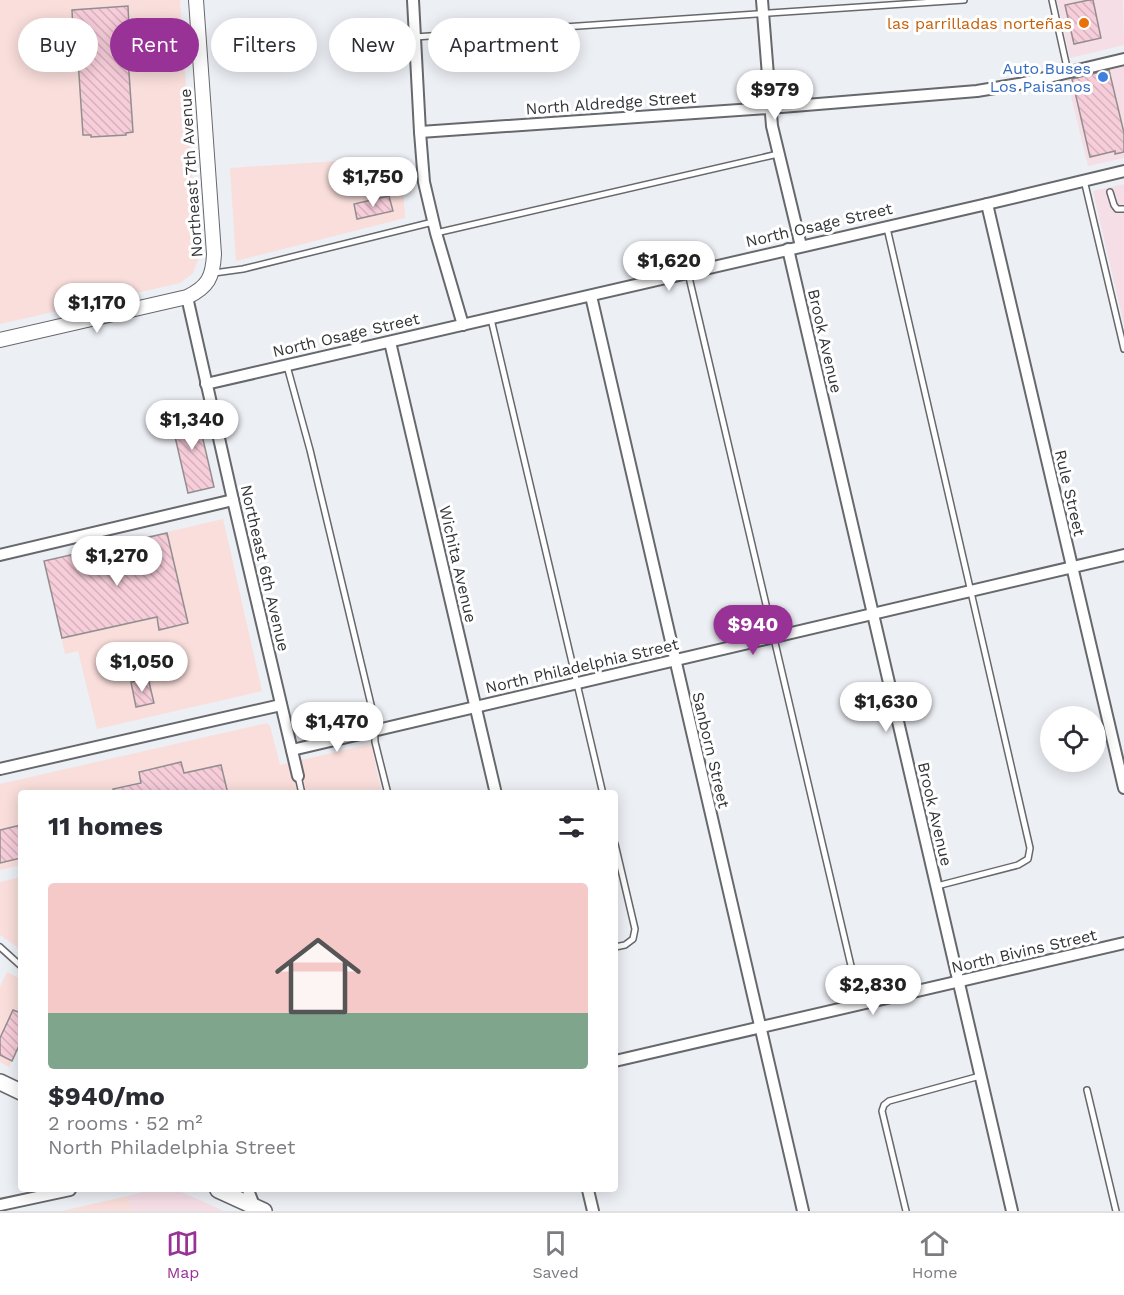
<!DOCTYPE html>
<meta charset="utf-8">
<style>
:root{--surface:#fff;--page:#f2f2f3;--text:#2b2b33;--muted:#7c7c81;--line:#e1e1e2;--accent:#983296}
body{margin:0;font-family:"Work Sans",sans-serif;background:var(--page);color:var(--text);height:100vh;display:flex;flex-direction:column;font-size:22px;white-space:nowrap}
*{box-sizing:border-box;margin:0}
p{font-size:20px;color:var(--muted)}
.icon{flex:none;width:33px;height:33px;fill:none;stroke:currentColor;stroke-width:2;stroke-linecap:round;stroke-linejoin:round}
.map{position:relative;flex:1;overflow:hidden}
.panel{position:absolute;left:18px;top:790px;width:600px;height:402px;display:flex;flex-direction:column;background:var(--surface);border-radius:6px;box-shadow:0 3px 15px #0003}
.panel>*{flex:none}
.hud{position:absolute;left:18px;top:18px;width:600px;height:54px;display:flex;gap:12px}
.buttons{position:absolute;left:1040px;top:706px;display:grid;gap:12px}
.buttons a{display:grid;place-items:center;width:66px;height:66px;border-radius:50%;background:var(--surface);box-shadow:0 3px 15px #0003;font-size:30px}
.price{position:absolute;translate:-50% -51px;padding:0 14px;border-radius:21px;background:#fff;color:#222;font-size:20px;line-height:39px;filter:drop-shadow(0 2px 3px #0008)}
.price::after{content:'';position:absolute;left:50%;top:36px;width:18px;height:14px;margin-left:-9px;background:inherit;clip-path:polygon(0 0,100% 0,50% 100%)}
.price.current{background:var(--accent);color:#fff}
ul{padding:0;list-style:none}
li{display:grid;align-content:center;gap:12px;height:318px;padding:0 30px}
li span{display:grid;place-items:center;height:186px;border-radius:6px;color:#555}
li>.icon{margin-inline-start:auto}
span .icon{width:108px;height:108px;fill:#fffc;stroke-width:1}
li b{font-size:26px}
h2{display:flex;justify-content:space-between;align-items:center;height:72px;padding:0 30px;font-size:26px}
.chip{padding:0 21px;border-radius:27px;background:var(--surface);box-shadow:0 3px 15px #0003;font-size:21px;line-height:54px}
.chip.current{background:var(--accent);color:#fff}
.menu{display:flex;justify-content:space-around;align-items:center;height:84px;border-top:2px solid var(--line);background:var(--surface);font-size:16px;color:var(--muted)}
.menu a{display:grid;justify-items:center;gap:3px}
.menu .current{color:var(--accent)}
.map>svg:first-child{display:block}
</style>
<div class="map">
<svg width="1124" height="1211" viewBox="0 0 1124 1211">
<defs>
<pattern id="building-back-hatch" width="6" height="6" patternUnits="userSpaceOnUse" patternTransform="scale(1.5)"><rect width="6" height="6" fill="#f7cdda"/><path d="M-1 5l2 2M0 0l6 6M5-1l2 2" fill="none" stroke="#d4b1bc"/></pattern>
</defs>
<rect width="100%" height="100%" fill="#eceff4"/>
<g fill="#f6dee7">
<path d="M1057,0H1123L1124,45L1070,58Z"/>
<path d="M1124,66V158L1088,166L1067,80Z"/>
<path d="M1124,184V325L1093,191Z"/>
<path d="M152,1190H177L224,1211H131L127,1196Z"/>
</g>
<g fill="#f9dedb">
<path d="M0,0H180L198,259L193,273L180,283L0,324Z"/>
<path d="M401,157L405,218L236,261L230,168Z"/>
<path d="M223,519L262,691L97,729L78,651L65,654L44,561Z"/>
<path d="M267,723L270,726L280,765L371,744L382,793L21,794V865L0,870V784Z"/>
<path d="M21,877V953L16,946L0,935V882Z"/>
<path d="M7,972L21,979V1041L9,1067L0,1062V987Z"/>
<path d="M127,1196L131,1211H62Z"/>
</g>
<g fill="url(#building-back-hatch)" stroke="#938e8f" stroke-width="1.5">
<path d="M1089,0H1093L1101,38L1074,44L1065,5Z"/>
<path d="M128,6L129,27L126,28L133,132L126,133V135L91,137V135H83L76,30H73L72,10Z"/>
<path d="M1109,70L1124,133V152L1115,154V151L1090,157L1072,79Z"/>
<path d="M389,196L393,211L357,219L354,204Z"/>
<path d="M196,409L214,487L188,493L170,415Z"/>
<path d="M167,533L188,623L159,630L157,617L62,638L44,561Z"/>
<path d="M148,678L154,703L136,707L131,682Z"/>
<path d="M181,762L184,773L221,765L228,794H113V789L141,783L139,772Z"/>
<path d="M21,825V858L0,863V830Z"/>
<path d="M13,1010L21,1013V1041L12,1061L0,1055V1038Z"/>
</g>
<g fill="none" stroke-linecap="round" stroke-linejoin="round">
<defs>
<g id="service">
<path d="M1052,0L1068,72"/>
<path d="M415,37L964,0"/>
<path d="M1084,180L1124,349"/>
<path d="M1110,192L1114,205L1117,209H1124"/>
<path d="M887,228L1030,848L1028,859L1018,865L937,886"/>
<path d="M436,233L778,154"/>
<path d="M214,273L243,269L433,222"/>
<path d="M688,273L860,1004"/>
<path d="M491,319L603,794"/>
<path d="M287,366L310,450L374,717L375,742L388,794"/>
<path d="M298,776L302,794"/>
<path d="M615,844L635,929L633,939L625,945L615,947"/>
<path d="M0,947L21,966"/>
<path d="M1087,1090L1116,1211"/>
<path d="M906,1211L882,1111L884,1105L889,1101L980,1076"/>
</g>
<g id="minor">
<path d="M413,0L420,132L424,182L436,233L463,325"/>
<path d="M762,0L772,126L801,246"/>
<path d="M420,132L769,108L977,91L1019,84L1124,59"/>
<path d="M987,204L1124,788"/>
<path d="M788,249L1012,1211"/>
<path d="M591,296L803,1211"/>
<path d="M187,297L233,500L298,776"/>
<path d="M390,342L496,794"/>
<path d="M206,384L987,204L1124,171"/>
<path d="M0,555L233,500"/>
<path d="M292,750L1124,555"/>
<path d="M0,769L281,705"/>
<path d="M615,1061L1124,943"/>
<path d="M248,1190L255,1208"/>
<path d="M588,1190L593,1211"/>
<path d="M0,1205L70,1190"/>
</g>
<path id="tertiary" d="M0,340L187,297C208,287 213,277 214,254L196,0"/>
<g id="secondary">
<path d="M0,1082L21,1092"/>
<path d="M218,1190L264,1211"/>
</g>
</defs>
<use href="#service" stroke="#66686c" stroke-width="8"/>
<use href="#minor" stroke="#66686c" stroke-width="14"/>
<use href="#tertiary" stroke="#66686c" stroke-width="16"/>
<use href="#secondary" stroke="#66686c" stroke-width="18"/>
<use href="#service" stroke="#fff" stroke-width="5"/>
<use href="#minor" stroke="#fff" stroke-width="10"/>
<use href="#tertiary" stroke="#fff" stroke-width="14"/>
<use href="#secondary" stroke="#fff" stroke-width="15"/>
</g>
<circle fill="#e8710a" stroke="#fff" stroke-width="2" cx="1084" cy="23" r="6"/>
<circle fill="#3f7fe0" stroke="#fff" stroke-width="2" cx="1103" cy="77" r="6"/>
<g text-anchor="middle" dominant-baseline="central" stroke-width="6" stroke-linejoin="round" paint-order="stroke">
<g font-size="16" fill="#c56008" stroke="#fff" text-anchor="end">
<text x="1072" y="23">las parrilladas norteñas</text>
</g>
<g font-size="16" fill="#366cbe" stroke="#fff" text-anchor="end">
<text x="1091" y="68">Auto Buses<tspan x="1091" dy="18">Los Paisanos</tspan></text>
</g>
<g font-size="16" fill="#333436" stroke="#fff">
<text transform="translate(611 103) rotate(-4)">North Aldredge Street</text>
<text transform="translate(191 173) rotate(-94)">Northeast 7th Avenue</text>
<text transform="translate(819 225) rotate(-13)">North Osage Street</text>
<text transform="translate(346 335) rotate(-13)">North Osage Street</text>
<text transform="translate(825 341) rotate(77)">Brook Avenue</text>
<text transform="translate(1070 493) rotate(77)">Rule Street</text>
<text transform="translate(458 564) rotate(77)">Wichita Avenue</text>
<text transform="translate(265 568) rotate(77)">Northeast 6th Avenue</text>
<text transform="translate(582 666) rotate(-13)">North Philadelphia Street</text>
<text transform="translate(711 750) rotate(77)">Sanborn Street</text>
<text transform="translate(935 814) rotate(77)">Brook Avenue</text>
<text transform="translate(1024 951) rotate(-13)">North Bivins Street</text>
</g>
</g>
</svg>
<div class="buttons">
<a><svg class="icon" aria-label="locate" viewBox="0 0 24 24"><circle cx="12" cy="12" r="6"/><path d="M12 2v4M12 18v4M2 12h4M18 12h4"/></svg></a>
</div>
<b class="price" style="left:775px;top:121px">$979</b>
<b class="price" style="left:373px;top:208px">$1,750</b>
<b class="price" style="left:669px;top:292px">$1,620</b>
<b class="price" style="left:97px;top:334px">$1,170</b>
<b class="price" style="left:192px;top:451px">$1,340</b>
<b class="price" style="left:117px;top:587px">$1,270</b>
<b class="price current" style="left:753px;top:656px">$940</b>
<b class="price" style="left:142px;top:693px">$1,050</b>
<b class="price" style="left:886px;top:733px">$1,630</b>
<b class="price" style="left:337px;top:753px">$1,470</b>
<b class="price" style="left:873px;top:1016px">$2,830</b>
<div class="hud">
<a class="chip">Buy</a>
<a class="chip current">Rent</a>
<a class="chip">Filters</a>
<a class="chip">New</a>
<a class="chip">Apartment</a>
</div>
<section class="panel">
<h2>11 homes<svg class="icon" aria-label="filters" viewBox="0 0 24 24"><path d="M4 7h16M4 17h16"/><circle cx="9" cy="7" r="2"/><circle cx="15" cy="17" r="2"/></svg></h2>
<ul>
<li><span style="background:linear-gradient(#f6c9c9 70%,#7fa58c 0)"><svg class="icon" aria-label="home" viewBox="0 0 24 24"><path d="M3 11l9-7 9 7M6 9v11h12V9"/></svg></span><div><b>$940/mo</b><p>2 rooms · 52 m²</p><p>North Philadelphia Street</p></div></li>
</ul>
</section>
</div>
<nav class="menu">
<a class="current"><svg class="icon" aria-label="map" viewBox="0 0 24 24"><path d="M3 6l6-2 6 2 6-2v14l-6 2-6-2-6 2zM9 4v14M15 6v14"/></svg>Map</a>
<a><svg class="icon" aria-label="saved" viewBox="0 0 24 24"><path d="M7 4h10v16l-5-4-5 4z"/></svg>Saved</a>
<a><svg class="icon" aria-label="home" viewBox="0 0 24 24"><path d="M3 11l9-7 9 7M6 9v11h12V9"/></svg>Home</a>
</nav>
